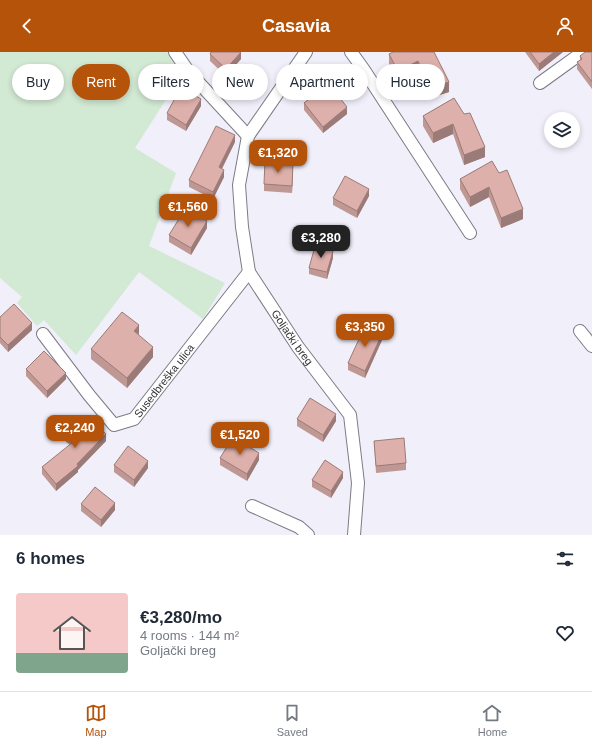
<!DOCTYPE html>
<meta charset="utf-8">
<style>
:root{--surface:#fff;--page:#f6f6f7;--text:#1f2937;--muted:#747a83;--line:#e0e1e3;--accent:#b45309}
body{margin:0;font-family:Helvetica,sans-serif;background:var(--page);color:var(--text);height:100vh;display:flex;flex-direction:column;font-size:15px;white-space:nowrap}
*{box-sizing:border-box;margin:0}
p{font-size:13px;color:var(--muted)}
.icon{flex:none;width:22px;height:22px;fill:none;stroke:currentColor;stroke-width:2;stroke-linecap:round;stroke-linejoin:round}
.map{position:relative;height:483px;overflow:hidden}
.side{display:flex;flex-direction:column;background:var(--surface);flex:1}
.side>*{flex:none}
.hud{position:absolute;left:12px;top:12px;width:568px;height:36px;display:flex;gap:8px}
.fabs{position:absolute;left:544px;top:60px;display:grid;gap:8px}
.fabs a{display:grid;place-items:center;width:36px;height:36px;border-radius:50%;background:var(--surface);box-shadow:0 2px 6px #0003;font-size:20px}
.price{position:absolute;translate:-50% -34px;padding:0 9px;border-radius:8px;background:var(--accent);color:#fff;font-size:13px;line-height:26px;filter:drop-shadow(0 1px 2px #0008)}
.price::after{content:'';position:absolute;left:50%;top:24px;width:12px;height:9px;margin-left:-6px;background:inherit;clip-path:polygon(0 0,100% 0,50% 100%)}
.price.selected{background:#222;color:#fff}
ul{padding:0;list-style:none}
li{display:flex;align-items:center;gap:12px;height:100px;padding:0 16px}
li+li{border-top:1px solid var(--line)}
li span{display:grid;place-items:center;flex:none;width:112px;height:80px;border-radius:4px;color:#555}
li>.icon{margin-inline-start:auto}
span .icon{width:48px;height:48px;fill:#fffc;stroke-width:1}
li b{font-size:17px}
h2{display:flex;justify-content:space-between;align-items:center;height:48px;padding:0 16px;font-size:17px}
.tag{padding:0 14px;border-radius:18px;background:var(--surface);box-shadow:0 2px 6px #0003;font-size:14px;line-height:36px}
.tag.selected{background:var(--accent);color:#fff}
header{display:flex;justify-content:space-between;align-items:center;height:52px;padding:0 16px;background:var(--accent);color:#fff;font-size:18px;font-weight:700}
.tab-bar{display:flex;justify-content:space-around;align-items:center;height:56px;border-top:1px solid var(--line);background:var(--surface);font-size:11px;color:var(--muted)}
.tab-bar a{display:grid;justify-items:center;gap:2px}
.tab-bar .selected{color:var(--accent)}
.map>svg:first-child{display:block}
</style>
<header><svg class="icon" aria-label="back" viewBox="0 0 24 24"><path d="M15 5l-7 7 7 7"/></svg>Casavia<svg class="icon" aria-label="person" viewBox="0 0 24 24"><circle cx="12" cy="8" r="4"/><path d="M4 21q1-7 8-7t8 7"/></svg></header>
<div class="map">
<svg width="592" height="483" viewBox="0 0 592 483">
<rect width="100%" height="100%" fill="#f0effa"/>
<path fill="#d2e9d3" d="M0,0H167L183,21L135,96L176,121L149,194L225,231L203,267L139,220L76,303L44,268L37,274L17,251L22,245L0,226Z"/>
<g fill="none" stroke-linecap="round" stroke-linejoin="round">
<defs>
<g id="minor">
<path d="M175,0L188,19L248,84"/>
<path id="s1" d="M306,0L248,84L239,133L242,175L249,220L298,295L350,363L358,431L354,483"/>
<path d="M351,0L364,18L470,181"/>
<path d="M540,31L583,0"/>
<path d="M580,279L592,294"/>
<path id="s2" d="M43,282L89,343L114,373L134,367L249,220"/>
<path d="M252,454L299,475L308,483"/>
</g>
</defs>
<use href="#minor" stroke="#7c7b85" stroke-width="14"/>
<use href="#minor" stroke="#fff" stroke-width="12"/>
</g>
<g fill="#bf9793">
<path d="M434,0L449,40L430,46L418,19L398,29L389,12V2Z"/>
<path d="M525,0H563L539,19Z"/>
<path d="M592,0V37L577,17V10L580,8V4Z"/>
<path d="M210,2L241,7L226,24L210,9Z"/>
<path d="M308,32L347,62L323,81L304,58V51L313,44L308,38Z"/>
<path d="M454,46L485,105L464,113L453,82L433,91L423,74V64Z"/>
<path d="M201,54L186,79L167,68V61Z"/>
<path d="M235,90L222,117L224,125L213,147L189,135V128Z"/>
<path d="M492,109L523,167L501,176L489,145L470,155L460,137V127Z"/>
<path d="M293,118L292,141L264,139V132Z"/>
<path d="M369,144L357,166L333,153V146Z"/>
<path d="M207,176L191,203L169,190V183Z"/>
<path d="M333,206L327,227L309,222V216Z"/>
<path d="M0,265L32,278L8,300L0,291Z"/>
<path d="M138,283L153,305L127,336L91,307V297Z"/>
<path d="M382,288L365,326L348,318V311Z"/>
<path d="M26,317L66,327L47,346L26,324Z"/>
<path d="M297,367L336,369L323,390L297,374Z"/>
<path d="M66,383L106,389L78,418V420L56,439L42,422V415L70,393L66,390Z"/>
<path d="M374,389L406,411V418L376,421Z"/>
<path d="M220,406L259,408L247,429L220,413Z"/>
<path d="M114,413L148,416L134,435L114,420Z"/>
<path d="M343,426L331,446L312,435V428Z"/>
<path d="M81,452L115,458L101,475L81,459Z"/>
</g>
<g fill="#9b7b78">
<path d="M241,0V7L226,24V17Z"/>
<path d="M554,0H563L539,19V12Z"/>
<path d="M418,9V19L398,29V19Z"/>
<path d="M449,30V40L430,46V36Z"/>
<path d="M201,47V54L186,79V73Z"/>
<path d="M347,55V62L323,81V75Z"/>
<path d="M453,72V82L433,91V81Z"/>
<path d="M235,83V90L219,122V115Z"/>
<path d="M485,95V105L464,113V103Z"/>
<path d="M293,111V118L292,141V134Z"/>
<path d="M224,118V125L213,147V140Z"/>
<path d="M489,135V145L470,155V145Z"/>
<path d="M369,137V144L357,166V159Z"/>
<path d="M523,157V167L501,176V166Z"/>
<path d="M207,169V176L191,203V196Z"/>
<path d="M333,199V206L327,227V220Z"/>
<path d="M32,271V278L8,300V293Z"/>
<path d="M139,273V283L134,279Z"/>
<path d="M382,282V288L365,326V319Z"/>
<path d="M153,295V305L127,336V326Z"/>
<path d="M66,321V327L47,346V339Z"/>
<path d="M336,362V369L323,390V383Z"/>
<path d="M106,382V389L78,418V420L56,439V432Z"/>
<path d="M259,401V408L247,429V422Z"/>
<path d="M148,409V416L134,435V428Z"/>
<path d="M343,420V426L331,446V439Z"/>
<path d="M115,451V458L101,475V468Z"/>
</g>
<g fill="#deb0ab" stroke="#9b7b78">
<path d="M211,0H241L226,17L210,2Z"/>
<path d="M393,0H434L449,30L430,36L418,9L398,19L389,2Z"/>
<path d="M530,0H554L539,12Z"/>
<path d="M585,0H592V30L577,10L582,7L580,4Z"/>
<path d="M321,22L347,55L323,75L304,51L316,42L308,32Z"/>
<path d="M181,35L201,47L186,73L167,61Z"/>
<path d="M454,46L464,62L470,61L485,95L464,103L453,72L433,81L423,64Z"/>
<path d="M216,74L235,83L219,115L224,118L213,140L189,128Z"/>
<path d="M265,109L293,111L292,134L264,132Z"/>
<path d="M492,109L499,121L507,118L523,157L501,166L489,135L470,145L460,127Z"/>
<path d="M345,124L369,137L357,159L333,146Z"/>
<path d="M185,157L207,169L191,196L169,183Z"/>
<path d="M315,194L333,199L327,220L309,216Z"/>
<path d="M14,252L32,271L8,293L0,285V265Z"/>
<path d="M122,260L139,273L134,279L153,295L127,326L91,297Z"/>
<path d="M365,274L382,282L365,319L348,311Z"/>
<path d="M44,299L66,321L47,339L26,317Z"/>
<path d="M310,346L336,362L323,383L297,367Z"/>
<path d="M86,363L106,382L77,412L78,414L56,432L42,415L73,390L66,383Z"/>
<path d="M233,385L259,401L247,422L220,406Z"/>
<path d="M404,386L406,411L376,414L374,389Z"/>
<path d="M128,394L148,409L134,428L114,413Z"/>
<path d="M325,408L343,420L331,439L312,428Z"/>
<path d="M95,435L115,451L101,468L81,452Z"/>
</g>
<g text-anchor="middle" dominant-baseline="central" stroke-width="3" stroke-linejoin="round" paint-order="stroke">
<g font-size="11" fill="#333236" stroke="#fefefe">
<text stroke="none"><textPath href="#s1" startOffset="318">Goljački breg</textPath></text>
<text stroke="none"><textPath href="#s2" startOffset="185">Susedbreška ulica</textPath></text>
</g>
</g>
</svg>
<div class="fabs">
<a><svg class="icon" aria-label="layers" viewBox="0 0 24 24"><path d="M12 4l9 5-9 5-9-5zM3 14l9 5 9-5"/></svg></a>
</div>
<b class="price" style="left:278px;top:122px">€1,320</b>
<b class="price" style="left:188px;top:176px">€1,560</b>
<b class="price selected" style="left:321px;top:207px">€3,280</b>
<b class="price" style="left:365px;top:296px">€3,350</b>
<b class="price" style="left:75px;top:397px">€2,240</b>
<b class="price" style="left:240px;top:404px">€1,520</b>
<div class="hud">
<a class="tag">Buy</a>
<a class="tag selected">Rent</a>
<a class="tag">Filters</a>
<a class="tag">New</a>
<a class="tag">Apartment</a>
<a class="tag">House</a>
</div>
</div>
<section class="side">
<h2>6 homes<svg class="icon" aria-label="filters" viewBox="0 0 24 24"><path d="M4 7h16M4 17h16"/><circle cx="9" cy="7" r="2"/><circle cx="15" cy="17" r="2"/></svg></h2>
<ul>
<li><span style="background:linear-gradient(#f6c9c9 75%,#7fa58c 0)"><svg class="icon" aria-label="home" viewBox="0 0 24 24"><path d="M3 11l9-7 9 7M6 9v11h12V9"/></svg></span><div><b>€3,280/mo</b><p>4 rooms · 144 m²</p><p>Goljački breg</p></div><svg class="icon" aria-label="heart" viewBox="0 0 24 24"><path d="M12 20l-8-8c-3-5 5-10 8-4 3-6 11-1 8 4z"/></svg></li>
</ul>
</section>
<nav class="tab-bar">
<a class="selected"><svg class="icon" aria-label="map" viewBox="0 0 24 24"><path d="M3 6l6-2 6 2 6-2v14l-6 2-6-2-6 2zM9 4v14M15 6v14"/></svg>Map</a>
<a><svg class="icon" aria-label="saved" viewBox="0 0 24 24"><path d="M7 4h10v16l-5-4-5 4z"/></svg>Saved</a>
<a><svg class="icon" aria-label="home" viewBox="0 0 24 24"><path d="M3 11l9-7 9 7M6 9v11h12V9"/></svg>Home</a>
</nav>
